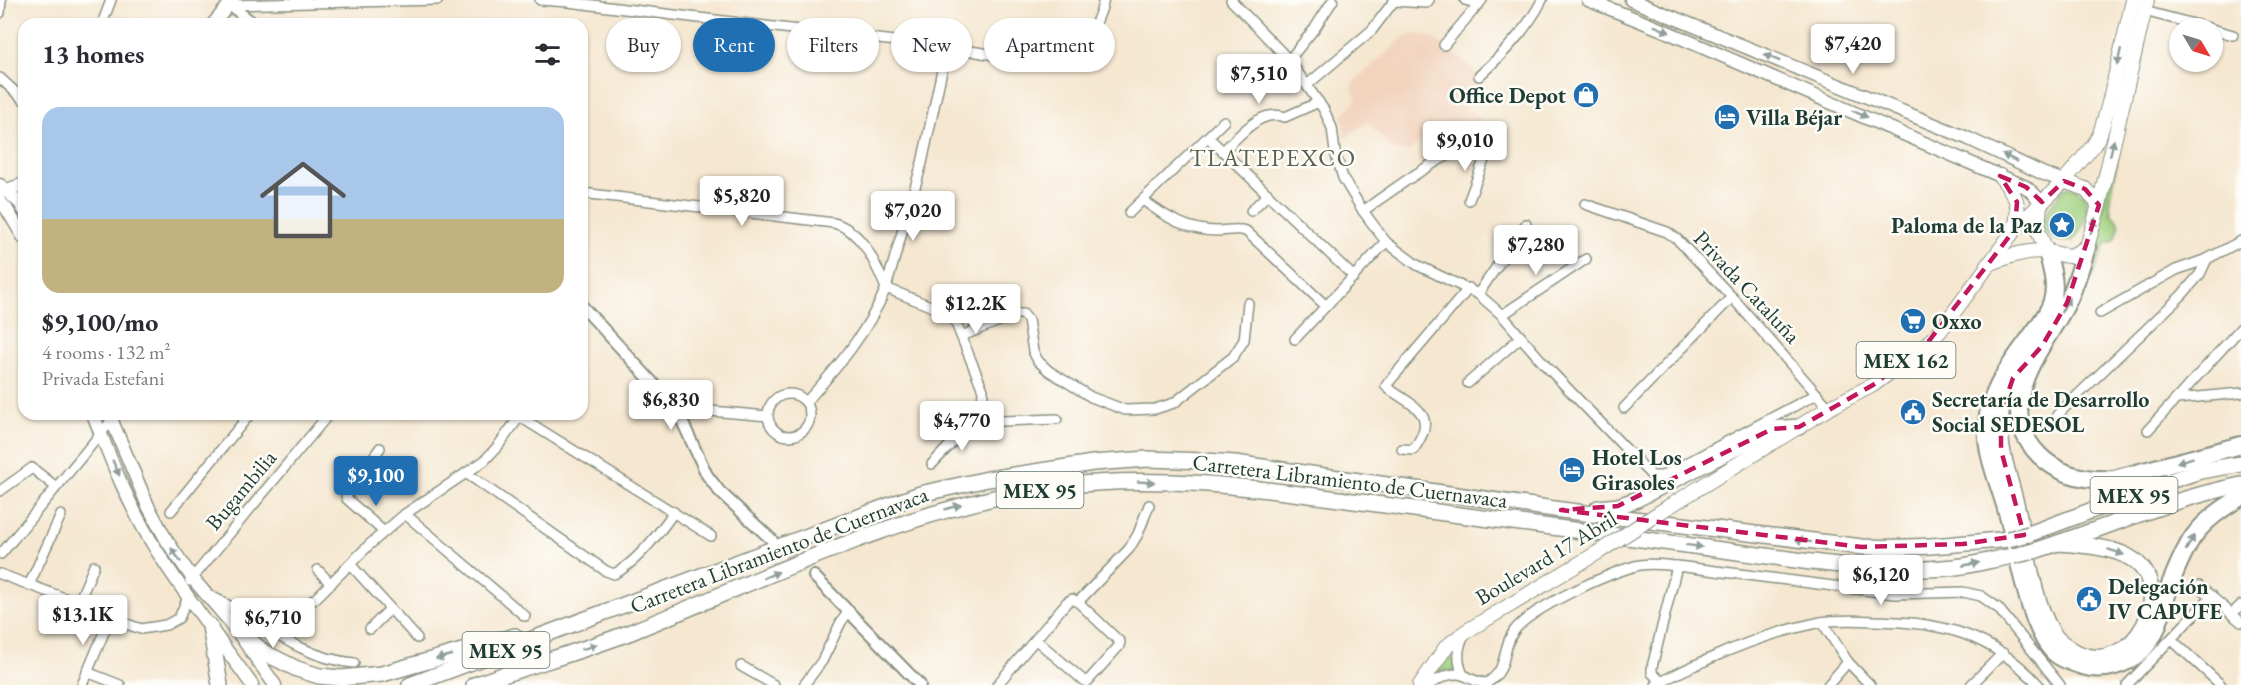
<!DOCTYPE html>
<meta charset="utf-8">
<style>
:root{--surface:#fff;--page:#f2f2f3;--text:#2b2b33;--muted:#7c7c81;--line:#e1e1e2;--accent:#1f6fb2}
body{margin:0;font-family:"EB Garamond",serif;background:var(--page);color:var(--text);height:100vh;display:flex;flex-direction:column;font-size:22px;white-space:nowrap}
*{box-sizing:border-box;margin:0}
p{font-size:20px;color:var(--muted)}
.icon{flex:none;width:33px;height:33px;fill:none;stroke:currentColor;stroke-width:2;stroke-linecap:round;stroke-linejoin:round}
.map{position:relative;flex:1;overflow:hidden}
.side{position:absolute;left:18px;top:18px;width:570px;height:402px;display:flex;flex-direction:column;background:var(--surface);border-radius:18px;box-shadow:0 2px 4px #0004}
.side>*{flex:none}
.banner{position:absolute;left:606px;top:18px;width:570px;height:54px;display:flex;gap:12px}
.needle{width:39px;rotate:128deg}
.buttons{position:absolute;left:2169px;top:18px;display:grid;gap:12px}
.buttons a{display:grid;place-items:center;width:54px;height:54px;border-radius:50%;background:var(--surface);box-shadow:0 2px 4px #0004;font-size:30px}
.price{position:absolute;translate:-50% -51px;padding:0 14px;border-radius:6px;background:#fff;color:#222;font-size:20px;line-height:39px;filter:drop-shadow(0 2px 3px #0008)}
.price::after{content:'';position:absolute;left:50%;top:36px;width:18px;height:14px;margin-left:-9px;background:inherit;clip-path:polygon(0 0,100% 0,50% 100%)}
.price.on{background:var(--accent);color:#fff}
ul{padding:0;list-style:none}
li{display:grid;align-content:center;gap:12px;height:318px;padding:0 24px}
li+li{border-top:2px solid var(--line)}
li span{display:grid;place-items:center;height:186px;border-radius:18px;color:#555}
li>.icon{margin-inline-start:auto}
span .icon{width:108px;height:108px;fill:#fffc;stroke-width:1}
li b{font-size:26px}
h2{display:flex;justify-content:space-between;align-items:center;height:72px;padding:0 24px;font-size:26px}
.tag{padding:0 21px;border-radius:27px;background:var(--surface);box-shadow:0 2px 4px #0004;font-size:21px;line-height:54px}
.tag.on{background:var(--accent);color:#fff}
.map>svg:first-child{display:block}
</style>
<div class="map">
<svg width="2241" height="685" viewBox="0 0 2241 685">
<rect width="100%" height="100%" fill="#fdfcf7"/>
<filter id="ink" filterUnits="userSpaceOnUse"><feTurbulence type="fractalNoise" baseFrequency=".0167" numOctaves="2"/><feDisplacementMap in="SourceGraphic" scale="12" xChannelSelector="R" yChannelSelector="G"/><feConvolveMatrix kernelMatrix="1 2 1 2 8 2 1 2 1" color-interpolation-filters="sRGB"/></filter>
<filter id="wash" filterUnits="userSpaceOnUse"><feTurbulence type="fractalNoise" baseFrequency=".008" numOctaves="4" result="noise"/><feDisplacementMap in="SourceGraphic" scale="24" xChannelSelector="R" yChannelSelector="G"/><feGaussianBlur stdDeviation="1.35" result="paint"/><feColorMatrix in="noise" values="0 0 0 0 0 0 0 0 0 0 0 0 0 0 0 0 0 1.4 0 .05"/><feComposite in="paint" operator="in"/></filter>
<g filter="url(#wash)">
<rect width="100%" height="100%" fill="#f5e7d0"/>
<path fill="#f2d4be" d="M1408,34H1424L1444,45L1484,79L1462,104L1477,116L1482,126L1468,146L1451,152L1437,137L1432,134L1408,151L1394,150L1368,122L1345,138L1342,117L1356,99L1351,84Z"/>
<g fill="#a1d180" stroke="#60875a" stroke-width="1.5">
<path d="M2115,152L2118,153L2110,205L2111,214L2120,224L2115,240L2105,244L2091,280L2085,277L2094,249Z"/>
<path d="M2072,187L2085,195C2090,211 2084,230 2072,241C2056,243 2037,236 2045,216C2049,206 2058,197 2064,189Z"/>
<path d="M1456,640L1452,652L1458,671H1438L1427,680Z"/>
</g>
<circle fill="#4fa5cb" stroke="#377180" stroke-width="1.5" cx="2061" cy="225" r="13"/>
</g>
<g filter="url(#ink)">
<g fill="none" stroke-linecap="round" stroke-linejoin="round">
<path stroke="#cac5b1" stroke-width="10" stroke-dasharray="10 5" stroke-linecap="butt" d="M776,543L814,576"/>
<defs>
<g id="minor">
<path d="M540,0L568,2C690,17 811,32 933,45C957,48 981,53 1005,57C1019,59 1035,63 1050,61C1079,57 1098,26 1104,0"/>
<path d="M1231,0L1289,60L1324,110L1332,128L1335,152L1343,178L1363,211L1386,242L1417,265L1478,294L1502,315L1545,365L1652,476H1662L1817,394"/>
<path d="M1465,0L1479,4"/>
<path d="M230,5L438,0"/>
<path d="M2144,11L2209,28"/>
<path d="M0,13L1,0"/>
<path d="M102,24L111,0"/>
<path d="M2212,29L2233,35"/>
<path d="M1444,45L1482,0"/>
<path d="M1289,60L1315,28L1333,0"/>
<path d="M1479,76C1501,56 1529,27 1542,0"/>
<path d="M0,78L24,100"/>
<path d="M1307,85L1372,30L1394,1L1426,3L1429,0"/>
<path d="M1208,137L1354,277"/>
<path d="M1223,151C1240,136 1260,108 1285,117L1319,102"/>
<path d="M582,193L834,223C863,231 875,263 886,288L945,312L955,321L983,390L982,405L972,422L932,464"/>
<path d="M1143,200C1165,217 1189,231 1217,231C1227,231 1236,228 1246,231L1326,306"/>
<path d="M1585,204L1667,232L1677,239L1732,297L1829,408"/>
<path d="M1251,211L1268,194"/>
<path d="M1363,211C1386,195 1444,151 1469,148C1476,147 1481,149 1487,152L1469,200"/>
<path d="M1129,213L1224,121"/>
<path d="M1478,294L1526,224"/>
<path d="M2100,313L2176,270L2207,259"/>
<path d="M1502,315L1586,259"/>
<path d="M962,336L1016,314H1023L1028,320L1033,351L1038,361L1049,371L1091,397L1125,410L1155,409L1174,403L1233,357L1244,340L1248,303"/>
<path d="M1295,339L1386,242"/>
<path d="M1468,383L1521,337"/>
<circle cx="789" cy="415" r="21"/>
<path d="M2177,399L2241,393"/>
<path d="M806,402C837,368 868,332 886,288L922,163L947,47"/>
<path d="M676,408L768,416"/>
<path d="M1624,408L1732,297"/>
<path d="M517,415L711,536"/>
<path d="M2057,415L2182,295L2200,274L2207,259L2241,241"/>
<path d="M972,422L1057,419"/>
<path d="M2148,430L2241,328"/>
<path d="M380,448L346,496L347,499L384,532"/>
<path d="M1402,449L1413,450C1439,415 1417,408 1389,389L1386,386L1388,383L1469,288"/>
<path d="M466,473L606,571L614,574C636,563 660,532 674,512"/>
<path d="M0,491L32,468L56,487"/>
<path d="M171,511L250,414"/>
<path d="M405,514L525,616"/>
<path d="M1,554L117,414"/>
<path d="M350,564L417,638"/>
<path d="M318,570L331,584"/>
<path d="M0,574L94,609L110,618L141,629L166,625L179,618L188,597"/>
<path d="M190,581L328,415"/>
<path d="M29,585L61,515"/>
<path d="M2199,586L2241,622"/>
<path d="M209,595C258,619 298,658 354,663"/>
<path d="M1078,602L1129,549L1138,534L1149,505"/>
<path d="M78,604L94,566"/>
<path d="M2232,614L2241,605"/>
<path d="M1822,622L1848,662L1870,685"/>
<path d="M263,627L280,623L316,598L369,545L405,514L484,461L498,446L520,416"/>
<path d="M370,629L390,609"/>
<path d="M2172,640L2221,685"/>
<path d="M741,666L774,685"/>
<path d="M87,672L120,685"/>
<path d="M1463,675C1457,661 1457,649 1464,635"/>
<path d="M1664,684L1652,673V667L1677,566"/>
<path d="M82,685L110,618"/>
<path d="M804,685L822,661L841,622L849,611"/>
<path d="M997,685L1067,602L1072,599L1078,602L1120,642L1119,646L1087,682L1083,680L1036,640"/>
<path d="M1429,685C1439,679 1450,671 1463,675C1474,679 1472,682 1487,683C1510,668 1500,651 1514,631C1529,609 1613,570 1640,565C1652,563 1665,565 1677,566L1895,594L1963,592L1981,596L1998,608L2060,685"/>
<path d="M1656,685C1672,675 1691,667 1709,659C1744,643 1782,630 1821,622C1839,619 1857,620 1875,621C1943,622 1991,634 2039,685"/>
<path d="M1828,685L1848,662"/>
<path d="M1971,685L2003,653"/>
<path d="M2127,685L2212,596"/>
</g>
<g id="tertiary">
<path d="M230,5L254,24"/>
<path d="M582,306L676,408L707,475L720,492L772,540"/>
<path d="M814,576L920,685"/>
</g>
<g id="secondary">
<path d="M1588,0L1665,31L2026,187L2036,196L2040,204"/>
<path d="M1631,0L1967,138L2044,174L2064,181"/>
<path d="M213,24L233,0"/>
<path d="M0,185L20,203L24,210"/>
<path d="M1,192L24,184"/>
<path d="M0,202L6,208L24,238"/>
<path d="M93,414C111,460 130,509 157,551C186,597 220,640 252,685"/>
<path d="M109,414L148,506L167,541L193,579L232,624L275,685"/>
</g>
<g id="primary">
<path d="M2000,176C2015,195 2022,203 2015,228"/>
<path d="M2064,181L2085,189L2099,205"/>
<path d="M2040,204L2038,231L2047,252"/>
<path d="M1988,264C2007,257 2027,249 2048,252C2056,253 2063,256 2071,256L2087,247L2099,205L2147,0"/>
<path d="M1668,507L1829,408L1873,385L1925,346L1940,331L2015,229L2064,181L2093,146L2100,134L2108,107L2133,0"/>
<path d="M1420,685L1446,647L1465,632L1597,553"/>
</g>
<g id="trunk">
<path d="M2034,354C1988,400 1997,436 2013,492C2025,533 2031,597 2052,632C2057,641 2067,647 2076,652C2132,681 2185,584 2125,555C2104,546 2081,545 2058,543"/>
<path d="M1598,508L1618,506L1635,500L1772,429L1799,427"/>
<path d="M2029,534L2170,481L2200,471L2241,464"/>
<path d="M2034,551C2103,529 2170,499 2241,485"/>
<path d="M232,624L263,652L297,669L319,676L341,678L382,674L515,636"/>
<path d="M210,626L220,685"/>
<path d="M410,685L920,494L988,479L1093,463L1148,459L1205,461L1235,463L1561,510L1862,547C1911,549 1959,544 2008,539"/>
<path d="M474,685C526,666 580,652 631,632C772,576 910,505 1062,486C1174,472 1288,493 1399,507C1536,525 1674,543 1811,562C1861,567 1913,573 1963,566C1980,563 1996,559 2013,556"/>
</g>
<g id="motorway">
<path d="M2087,247C2081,266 2076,285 2067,303C2043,350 1990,404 2039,455C2060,476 2086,481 2114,479L2241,445"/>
<path d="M2047,252C2051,267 2057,285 2052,301C2049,312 2041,322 2034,332C2016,357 1994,383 1988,415C1981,450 2001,485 2009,520C2018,553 2030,635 2057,655C2064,660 2073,663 2082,666C2098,671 2115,668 2130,660C2159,643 2161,611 2171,582C2177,568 2184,550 2193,537C2205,520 2223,508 2241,497"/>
</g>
</defs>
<use href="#minor" stroke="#8a9282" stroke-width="12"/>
<use href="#tertiary" stroke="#8a9282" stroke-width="14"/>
<use href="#secondary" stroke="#8a9282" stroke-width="15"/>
<use href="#primary" stroke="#8a9282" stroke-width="16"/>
<use href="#trunk" stroke="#8a9282" stroke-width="18"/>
<use href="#motorway" stroke="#8a9282" stroke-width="20"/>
<use href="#minor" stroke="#fff" stroke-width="9"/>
<use href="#tertiary" stroke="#fff" stroke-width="10"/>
<use href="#secondary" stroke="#fff" stroke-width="12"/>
<use href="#primary" stroke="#fff" stroke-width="14"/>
<use href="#trunk" stroke="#fff" stroke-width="15"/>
<use href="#motorway" stroke="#fff" stroke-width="16"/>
<defs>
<path id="primary-bridge" d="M1597,553L1668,507"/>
<g id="trunk-bridge">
<path d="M2008,539L2029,534"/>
<path d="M2013,556L2034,551"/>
</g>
</defs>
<use href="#primary-bridge" stroke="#8a9282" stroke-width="16" stroke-linecap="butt"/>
<use href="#trunk-bridge" stroke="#8a9282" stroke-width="18" stroke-linecap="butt"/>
<use href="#primary-bridge" stroke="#fff" stroke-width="14"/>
<use href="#trunk-bridge" stroke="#fff" stroke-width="15"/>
</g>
<defs><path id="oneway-solid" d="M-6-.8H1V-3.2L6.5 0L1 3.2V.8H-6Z" transform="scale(1.5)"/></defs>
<g fill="#8f9e9a">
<use href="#oneway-solid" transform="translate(1662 29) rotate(23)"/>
<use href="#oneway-solid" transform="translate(2119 57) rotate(103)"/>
<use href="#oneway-solid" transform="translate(1772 58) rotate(-158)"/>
<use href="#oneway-solid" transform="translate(1860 114) rotate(23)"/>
<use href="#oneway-solid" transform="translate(2112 148) rotate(-77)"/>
<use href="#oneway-solid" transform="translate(2010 158) rotate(-155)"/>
<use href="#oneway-solid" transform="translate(2093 226) rotate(-73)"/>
<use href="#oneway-solid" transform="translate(2065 305) rotate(-62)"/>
<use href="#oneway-solid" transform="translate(2185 460) rotate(163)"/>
<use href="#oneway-solid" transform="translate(116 468) rotate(66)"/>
<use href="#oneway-solid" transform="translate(1146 482) rotate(3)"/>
<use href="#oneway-solid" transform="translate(953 507) rotate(-17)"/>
<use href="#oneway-solid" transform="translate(1803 541) rotate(-173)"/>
<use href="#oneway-solid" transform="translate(2190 543) rotate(-60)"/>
<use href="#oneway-solid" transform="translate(1694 546) rotate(7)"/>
<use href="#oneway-solid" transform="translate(2116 552) rotate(19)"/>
<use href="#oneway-solid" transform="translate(176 555) rotate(-125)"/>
<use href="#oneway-solid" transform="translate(1971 564) rotate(-11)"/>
<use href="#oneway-solid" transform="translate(771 575) rotate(-23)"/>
<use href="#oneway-solid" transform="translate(589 647) rotate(-19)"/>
<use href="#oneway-solid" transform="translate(444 657) rotate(165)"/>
</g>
</g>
<path fill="none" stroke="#c2185b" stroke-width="4.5" stroke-dasharray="12 8" stroke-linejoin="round" d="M2000,176L2026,187L2042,202L2064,181L2085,189L2099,205L2067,303L2042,346L2013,378L2001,414V450L2024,535L1963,544L1862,547L1561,510L1618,506L1772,429L1799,427L1873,385L1925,346L2015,229L2017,202Z"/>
<defs>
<symbol id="shop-disc" viewBox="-11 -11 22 22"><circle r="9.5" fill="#1f6fb2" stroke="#fdfcf7"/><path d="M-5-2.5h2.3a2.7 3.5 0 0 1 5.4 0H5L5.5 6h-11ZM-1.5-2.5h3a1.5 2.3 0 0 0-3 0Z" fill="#fff"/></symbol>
<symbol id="hotel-disc" viewBox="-11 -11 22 22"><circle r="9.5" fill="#1f6fb2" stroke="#fdfcf7"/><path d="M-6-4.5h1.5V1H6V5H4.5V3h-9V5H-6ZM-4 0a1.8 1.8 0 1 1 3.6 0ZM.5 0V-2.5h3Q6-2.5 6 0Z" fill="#fff"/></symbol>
<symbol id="sight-disc" viewBox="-11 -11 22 22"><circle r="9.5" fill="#1f6fb2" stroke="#fdfcf7"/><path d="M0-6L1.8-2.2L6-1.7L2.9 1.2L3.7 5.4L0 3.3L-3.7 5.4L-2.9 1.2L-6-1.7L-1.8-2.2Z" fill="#fff"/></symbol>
<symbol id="supermarket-disc" viewBox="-11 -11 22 22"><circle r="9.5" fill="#1f6fb2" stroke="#fdfcf7"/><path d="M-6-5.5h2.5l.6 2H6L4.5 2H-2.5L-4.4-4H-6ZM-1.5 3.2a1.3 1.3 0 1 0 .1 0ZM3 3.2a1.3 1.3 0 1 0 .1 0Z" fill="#fff"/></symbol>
<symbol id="civic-disc" viewBox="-11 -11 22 22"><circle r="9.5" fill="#1f6fb2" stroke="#fdfcf7"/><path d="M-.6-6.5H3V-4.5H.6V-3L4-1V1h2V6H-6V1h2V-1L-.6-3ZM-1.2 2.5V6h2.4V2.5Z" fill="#fff"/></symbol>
</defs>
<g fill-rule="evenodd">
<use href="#shop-disc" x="1571" y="80" width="30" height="30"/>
<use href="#hotel-disc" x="1712" y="102" width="30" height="30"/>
<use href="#sight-disc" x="2047" y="210" width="30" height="30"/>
<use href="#supermarket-disc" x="1898" y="306" width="30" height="30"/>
<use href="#civic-disc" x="1898" y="397" width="30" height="30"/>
<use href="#hotel-disc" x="1557" y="455" width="30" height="30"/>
<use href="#civic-disc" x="2074" y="584" width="30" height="30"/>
</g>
<g text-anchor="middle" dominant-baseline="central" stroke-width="5" stroke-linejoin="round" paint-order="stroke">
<g fill="#fdfcf7" stroke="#62766e" stroke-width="1.5">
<rect x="1856.5" y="342" width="99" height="36" rx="4.5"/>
<rect x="996.5" y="472" width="87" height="36" rx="4.5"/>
<rect x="2090.5" y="477" width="87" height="36" rx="4.5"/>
<rect x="462.5" y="632" width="87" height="36" rx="4.5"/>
</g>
<g font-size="21" font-weight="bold" fill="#1f3d34">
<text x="1906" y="360">MEX 162</text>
<text x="1040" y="490">MEX 95</text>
<text x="2134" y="495">MEX 95</text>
<text x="506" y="650">MEX 95</text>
</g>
<g font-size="22" font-weight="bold" fill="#1f3d34" stroke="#fdfcf7" text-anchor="start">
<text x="1566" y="95" text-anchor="end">Office Depot</text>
<text x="1746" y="117">Villa Béjar</text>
<text x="2042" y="225" text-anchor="end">Paloma de la Paz</text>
<text x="1932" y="321">Oxxo</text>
<text x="1932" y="399">Secretaría de Desarrollo<tspan x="1932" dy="25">Social SEDESOL</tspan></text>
<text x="1592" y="457">Hotel Los<tspan x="1592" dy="25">Girasoles</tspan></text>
<text x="2108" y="586">Delegación<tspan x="2108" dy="25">IV CAPUFE</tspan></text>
</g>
<g font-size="22" fill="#1f3d34" stroke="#fdfcf7">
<text transform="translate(1747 287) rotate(47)">Privada Cataluña</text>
<text transform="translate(1350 481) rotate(7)">Carretera Libramiento de Cuernavaca</text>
<text transform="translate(241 490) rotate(-50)">Bugambilia</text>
<text transform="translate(779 550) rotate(-21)">Carretera Libramiento de Cuernavaca</text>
<text transform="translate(1546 558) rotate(-31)">Boulevard 17 Abril</text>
</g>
<g font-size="24" letter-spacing="1.5" fill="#5c6151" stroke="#fdfcf7">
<text x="1273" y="157">TLATEPEXCO</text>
</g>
</g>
</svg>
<div class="buttons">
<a><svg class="needle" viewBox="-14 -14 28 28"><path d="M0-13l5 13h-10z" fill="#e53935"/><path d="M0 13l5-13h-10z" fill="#7c7c81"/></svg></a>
</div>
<b class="price" style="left:1853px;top:75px">$7,420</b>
<b class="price" style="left:1259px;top:105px">$7,510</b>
<b class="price" style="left:1465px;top:172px">$9,010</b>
<b class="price" style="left:742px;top:227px">$5,820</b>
<b class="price" style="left:913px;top:242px">$7,020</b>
<b class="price" style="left:1536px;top:276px">$7,280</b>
<b class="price" style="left:976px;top:335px">$12.2K</b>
<b class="price" style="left:671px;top:431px">$6,830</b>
<b class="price" style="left:962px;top:452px">$4,770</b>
<b class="price on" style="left:376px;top:507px">$9,100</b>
<b class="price" style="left:1881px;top:606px">$6,120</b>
<b class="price" style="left:83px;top:646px">$13.1K</b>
<b class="price" style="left:273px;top:649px">$6,710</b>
<div class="banner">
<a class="tag">Buy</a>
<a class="tag on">Rent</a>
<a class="tag">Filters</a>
<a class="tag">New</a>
<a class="tag">Apartment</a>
</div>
<section class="side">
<h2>13 homes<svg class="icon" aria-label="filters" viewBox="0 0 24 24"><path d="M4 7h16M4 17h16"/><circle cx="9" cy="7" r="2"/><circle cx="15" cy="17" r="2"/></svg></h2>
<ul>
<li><span style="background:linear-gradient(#a9c7e8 60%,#c2b280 0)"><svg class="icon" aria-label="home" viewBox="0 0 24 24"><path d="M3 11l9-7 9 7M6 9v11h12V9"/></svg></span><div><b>$9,100/mo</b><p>4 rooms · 132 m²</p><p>Privada Estefani</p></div></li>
</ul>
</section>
</div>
